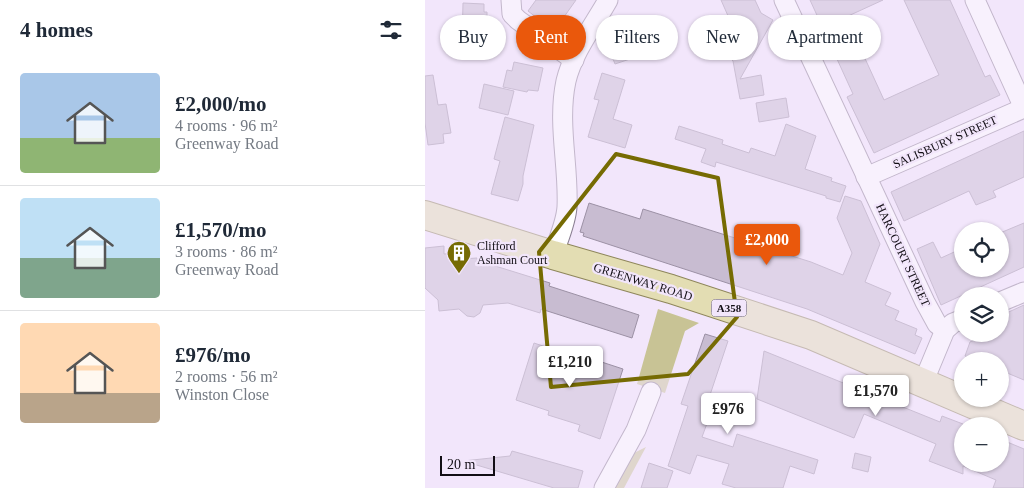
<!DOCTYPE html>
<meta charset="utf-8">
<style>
:root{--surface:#fff;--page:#f6f6f7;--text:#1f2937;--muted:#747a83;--line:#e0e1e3;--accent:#ea580c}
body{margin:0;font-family:Georgia,serif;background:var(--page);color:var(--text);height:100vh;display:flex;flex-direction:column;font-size:19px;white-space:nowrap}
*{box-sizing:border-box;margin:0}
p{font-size:16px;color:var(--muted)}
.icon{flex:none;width:28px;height:28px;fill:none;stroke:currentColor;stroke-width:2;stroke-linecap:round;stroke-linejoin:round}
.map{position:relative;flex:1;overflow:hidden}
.panel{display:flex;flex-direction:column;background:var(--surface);width:425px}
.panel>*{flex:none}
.banner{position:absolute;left:15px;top:15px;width:475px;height:45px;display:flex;gap:10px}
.controls{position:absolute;left:529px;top:222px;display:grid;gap:10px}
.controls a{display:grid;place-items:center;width:55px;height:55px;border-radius:50%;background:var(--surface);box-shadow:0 1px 4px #0004;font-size:25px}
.scale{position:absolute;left:15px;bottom:12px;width:55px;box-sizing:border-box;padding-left:5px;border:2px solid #120e15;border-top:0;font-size:14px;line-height:18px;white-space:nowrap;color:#120e15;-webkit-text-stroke:4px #f2e6fb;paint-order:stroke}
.price{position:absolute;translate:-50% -42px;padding:0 11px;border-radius:5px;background:#fff;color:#222;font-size:16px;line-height:32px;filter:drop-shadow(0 1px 2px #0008)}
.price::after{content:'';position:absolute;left:50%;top:30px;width:15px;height:11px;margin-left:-8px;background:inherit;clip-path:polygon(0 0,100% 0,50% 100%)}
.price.selected{background:var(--accent);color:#fff}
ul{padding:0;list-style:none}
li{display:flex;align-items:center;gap:15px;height:125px;padding:0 20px}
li+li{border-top:1px solid var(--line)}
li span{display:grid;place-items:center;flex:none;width:140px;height:100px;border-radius:5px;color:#555}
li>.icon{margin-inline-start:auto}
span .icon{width:60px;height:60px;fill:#fffc;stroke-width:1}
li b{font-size:21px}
h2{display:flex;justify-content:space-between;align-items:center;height:60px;padding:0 20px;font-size:21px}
.tag{padding:0 18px;border-radius:22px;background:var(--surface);box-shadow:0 1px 4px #0004;font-size:18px;line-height:45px}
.tag.selected{background:var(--accent);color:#fff}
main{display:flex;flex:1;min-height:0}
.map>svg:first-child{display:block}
</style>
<main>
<section class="panel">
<h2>4 homes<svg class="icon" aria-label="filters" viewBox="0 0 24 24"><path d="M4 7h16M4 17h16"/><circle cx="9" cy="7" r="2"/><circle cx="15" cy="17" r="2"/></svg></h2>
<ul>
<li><span style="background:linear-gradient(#a9c7e8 65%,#8fb573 0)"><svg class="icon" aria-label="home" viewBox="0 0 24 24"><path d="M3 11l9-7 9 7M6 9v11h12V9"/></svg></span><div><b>£2,000/mo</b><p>4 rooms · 96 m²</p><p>Greenway Road</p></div></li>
<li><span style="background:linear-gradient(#bfe0f5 60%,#7fa58c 0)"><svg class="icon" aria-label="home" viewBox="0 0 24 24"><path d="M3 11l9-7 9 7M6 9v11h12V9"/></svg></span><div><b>£1,570/mo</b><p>3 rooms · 86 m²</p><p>Greenway Road</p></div></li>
<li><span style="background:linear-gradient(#ffd9b3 70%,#b9a48a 0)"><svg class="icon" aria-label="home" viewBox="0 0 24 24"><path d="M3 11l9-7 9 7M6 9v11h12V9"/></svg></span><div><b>£976/mo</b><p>2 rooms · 56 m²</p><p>Winston Close</p></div></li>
</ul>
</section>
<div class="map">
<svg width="599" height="488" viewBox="0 0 599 488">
<rect width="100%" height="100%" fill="#f2e6fb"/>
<g fill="#c8c395">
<path d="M233,309L274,323L260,331L240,393L212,384Z"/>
<path d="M221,447L199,488H186L207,454Z"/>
</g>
<g fill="#c8bcd1" stroke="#9c91a5">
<path d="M111,0H151L129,31L103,11Z"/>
<path d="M296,0H330L336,13L348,20L315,79L336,75L339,95L315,99L308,61L301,54L311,34Z"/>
<path d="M385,0H458L421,17L459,100L514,75L479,0H525L560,77L565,75L575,95L449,153L422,97L428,94Z"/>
<path d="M38,3L59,4V12H62V43H37Z"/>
<path d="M229,30L235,49L190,64L183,46Z"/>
<path d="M89,62L118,68L113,91L103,90L102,92L78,87L82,70L87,71Z"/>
<path d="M177,73L200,80L188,119L207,125L200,148L163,137L174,100L169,99Z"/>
<path d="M8,75L13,105L21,104L26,133L18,134L19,143L3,145L0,123V76Z"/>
<path d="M59,84L89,91L83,115L54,108Z"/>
<path d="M361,98L364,117L334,122L331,103Z"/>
<path d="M80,117L109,125L98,176V184L93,201L66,194L75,161L69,159Z"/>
<path d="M361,124L391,136L380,169L407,178L406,181L421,186L415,202L401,198V196L291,162L290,167L276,162L281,149L250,139L254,126L298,140L297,144L324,153L326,148L350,156Z"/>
<path d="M599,131V177L568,191L571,197L551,205L544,191L479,221L466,192Z"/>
<path d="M420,196L436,201L455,244L440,282L466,293L460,305L474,311L470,320L492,329L490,335L497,338L490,354L382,309L158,236L159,233L155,232L164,203L215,219L218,209L386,262L418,275L427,253L412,218Z"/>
<path d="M599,223V267L516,305L492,249L508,242L516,258L538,248V269H575V233Z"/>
<path d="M19,246V254L37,253V259L52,258L53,263L67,262V265L125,283L124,286L214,315L207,338L116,309L115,313L83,303L58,305L55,313L49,317L42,316L34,309L14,311L13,300L0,288V248Z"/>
<path d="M599,305V380L575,370V361H553L540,356L545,342L562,334H575V316Z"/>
<path d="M280,334L303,341L278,416L284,418L277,437L308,447L312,434L393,460L389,474L365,466L358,488H311L297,484L304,464L272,455L265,474L243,466L263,406L256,404Z"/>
<path d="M109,343L142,354L143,351L198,369L175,439L153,431L155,425L123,415L124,411L91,400Z"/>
<path d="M339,351L515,422L517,416L538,424V464H575V439L599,449V488H568L571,480L538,466V474L504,461L511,444L439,414L429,438L332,399Z"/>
<path d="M87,451L158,471L153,488H129L38,461L85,456Z"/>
<path d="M430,453L446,457L443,472L427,468Z"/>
<path d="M224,463L248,471L242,488H216Z"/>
</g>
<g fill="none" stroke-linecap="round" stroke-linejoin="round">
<defs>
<g id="minor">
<path d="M86,0L87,14L93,20L149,60"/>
<path d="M359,0L500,302L512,324L520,330"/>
<path d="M550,0L599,108"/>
<path d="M441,177L599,108"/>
<path d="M128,255C133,240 141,223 142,207C144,166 132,123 141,81C148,52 169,25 183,0"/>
<path d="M575,302L599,292"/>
<path d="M498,383L520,330L528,323L538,319"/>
<path d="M179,488L211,430L226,392"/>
</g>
<path id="primary" d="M0,215L128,255L246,289L386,335L599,426"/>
</defs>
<use href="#minor" stroke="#8a7f92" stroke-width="21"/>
<use href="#primary" stroke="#8e865b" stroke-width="30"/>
<use href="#minor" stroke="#fff" stroke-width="19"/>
<use href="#primary" stroke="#e3ddb3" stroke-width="28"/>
</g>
<path d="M0 0H599V488H0ZM191,154L293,178L312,317L263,374L126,387L114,252Z" fill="#f2e6fb" fill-opacity=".55" fill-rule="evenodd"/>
<path fill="none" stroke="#766b03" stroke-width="4" stroke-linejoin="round" d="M191,154L293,178L312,317L263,374L126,387L114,252Z"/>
<defs>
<symbol id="building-pin" viewBox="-11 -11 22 30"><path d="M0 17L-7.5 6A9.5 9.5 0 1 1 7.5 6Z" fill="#766b03" stroke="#f2e6fb"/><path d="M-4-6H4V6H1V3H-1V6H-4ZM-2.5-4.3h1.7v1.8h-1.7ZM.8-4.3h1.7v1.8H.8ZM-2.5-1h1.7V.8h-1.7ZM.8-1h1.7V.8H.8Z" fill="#fff"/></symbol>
</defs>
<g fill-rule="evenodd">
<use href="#building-pin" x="20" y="239" width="28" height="38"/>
</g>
<g text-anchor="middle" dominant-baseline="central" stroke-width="4.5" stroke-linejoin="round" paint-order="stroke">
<rect fill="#f2e6fb" stroke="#554f5a" stroke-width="1" x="286.5" y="299.5" width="35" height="17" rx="4"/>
<g font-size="11" font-weight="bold" fill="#120e15">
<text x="304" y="308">A358</text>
</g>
<g font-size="12" fill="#120e15" stroke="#f2e6fb">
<text transform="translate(520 142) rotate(-24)">SALISBURY STREET</text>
<text transform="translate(478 255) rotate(65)">HARCOURT STREET</text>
<text transform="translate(218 282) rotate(17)">GREENWAY ROAD</text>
</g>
<g font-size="12" fill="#120e15" stroke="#f2e6fb" text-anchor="start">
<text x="52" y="246">Clifford<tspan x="52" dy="14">Ashman Court</tspan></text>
</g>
</g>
</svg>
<div class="controls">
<a><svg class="icon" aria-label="locate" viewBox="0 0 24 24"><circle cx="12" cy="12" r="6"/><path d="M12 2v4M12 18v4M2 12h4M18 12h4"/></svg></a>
<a><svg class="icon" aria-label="layers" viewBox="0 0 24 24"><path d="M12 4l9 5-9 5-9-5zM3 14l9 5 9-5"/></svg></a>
<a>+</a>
<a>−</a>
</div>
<div class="scale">20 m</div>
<b class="price selected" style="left:342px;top:266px">£2,000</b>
<b class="price" style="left:145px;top:388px">£1,210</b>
<b class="price" style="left:451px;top:417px">£1,570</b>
<b class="price" style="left:303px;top:435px">£976</b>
<div class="banner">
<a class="tag">Buy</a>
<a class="tag selected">Rent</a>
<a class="tag">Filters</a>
<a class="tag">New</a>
<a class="tag">Apartment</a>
</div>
</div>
</main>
